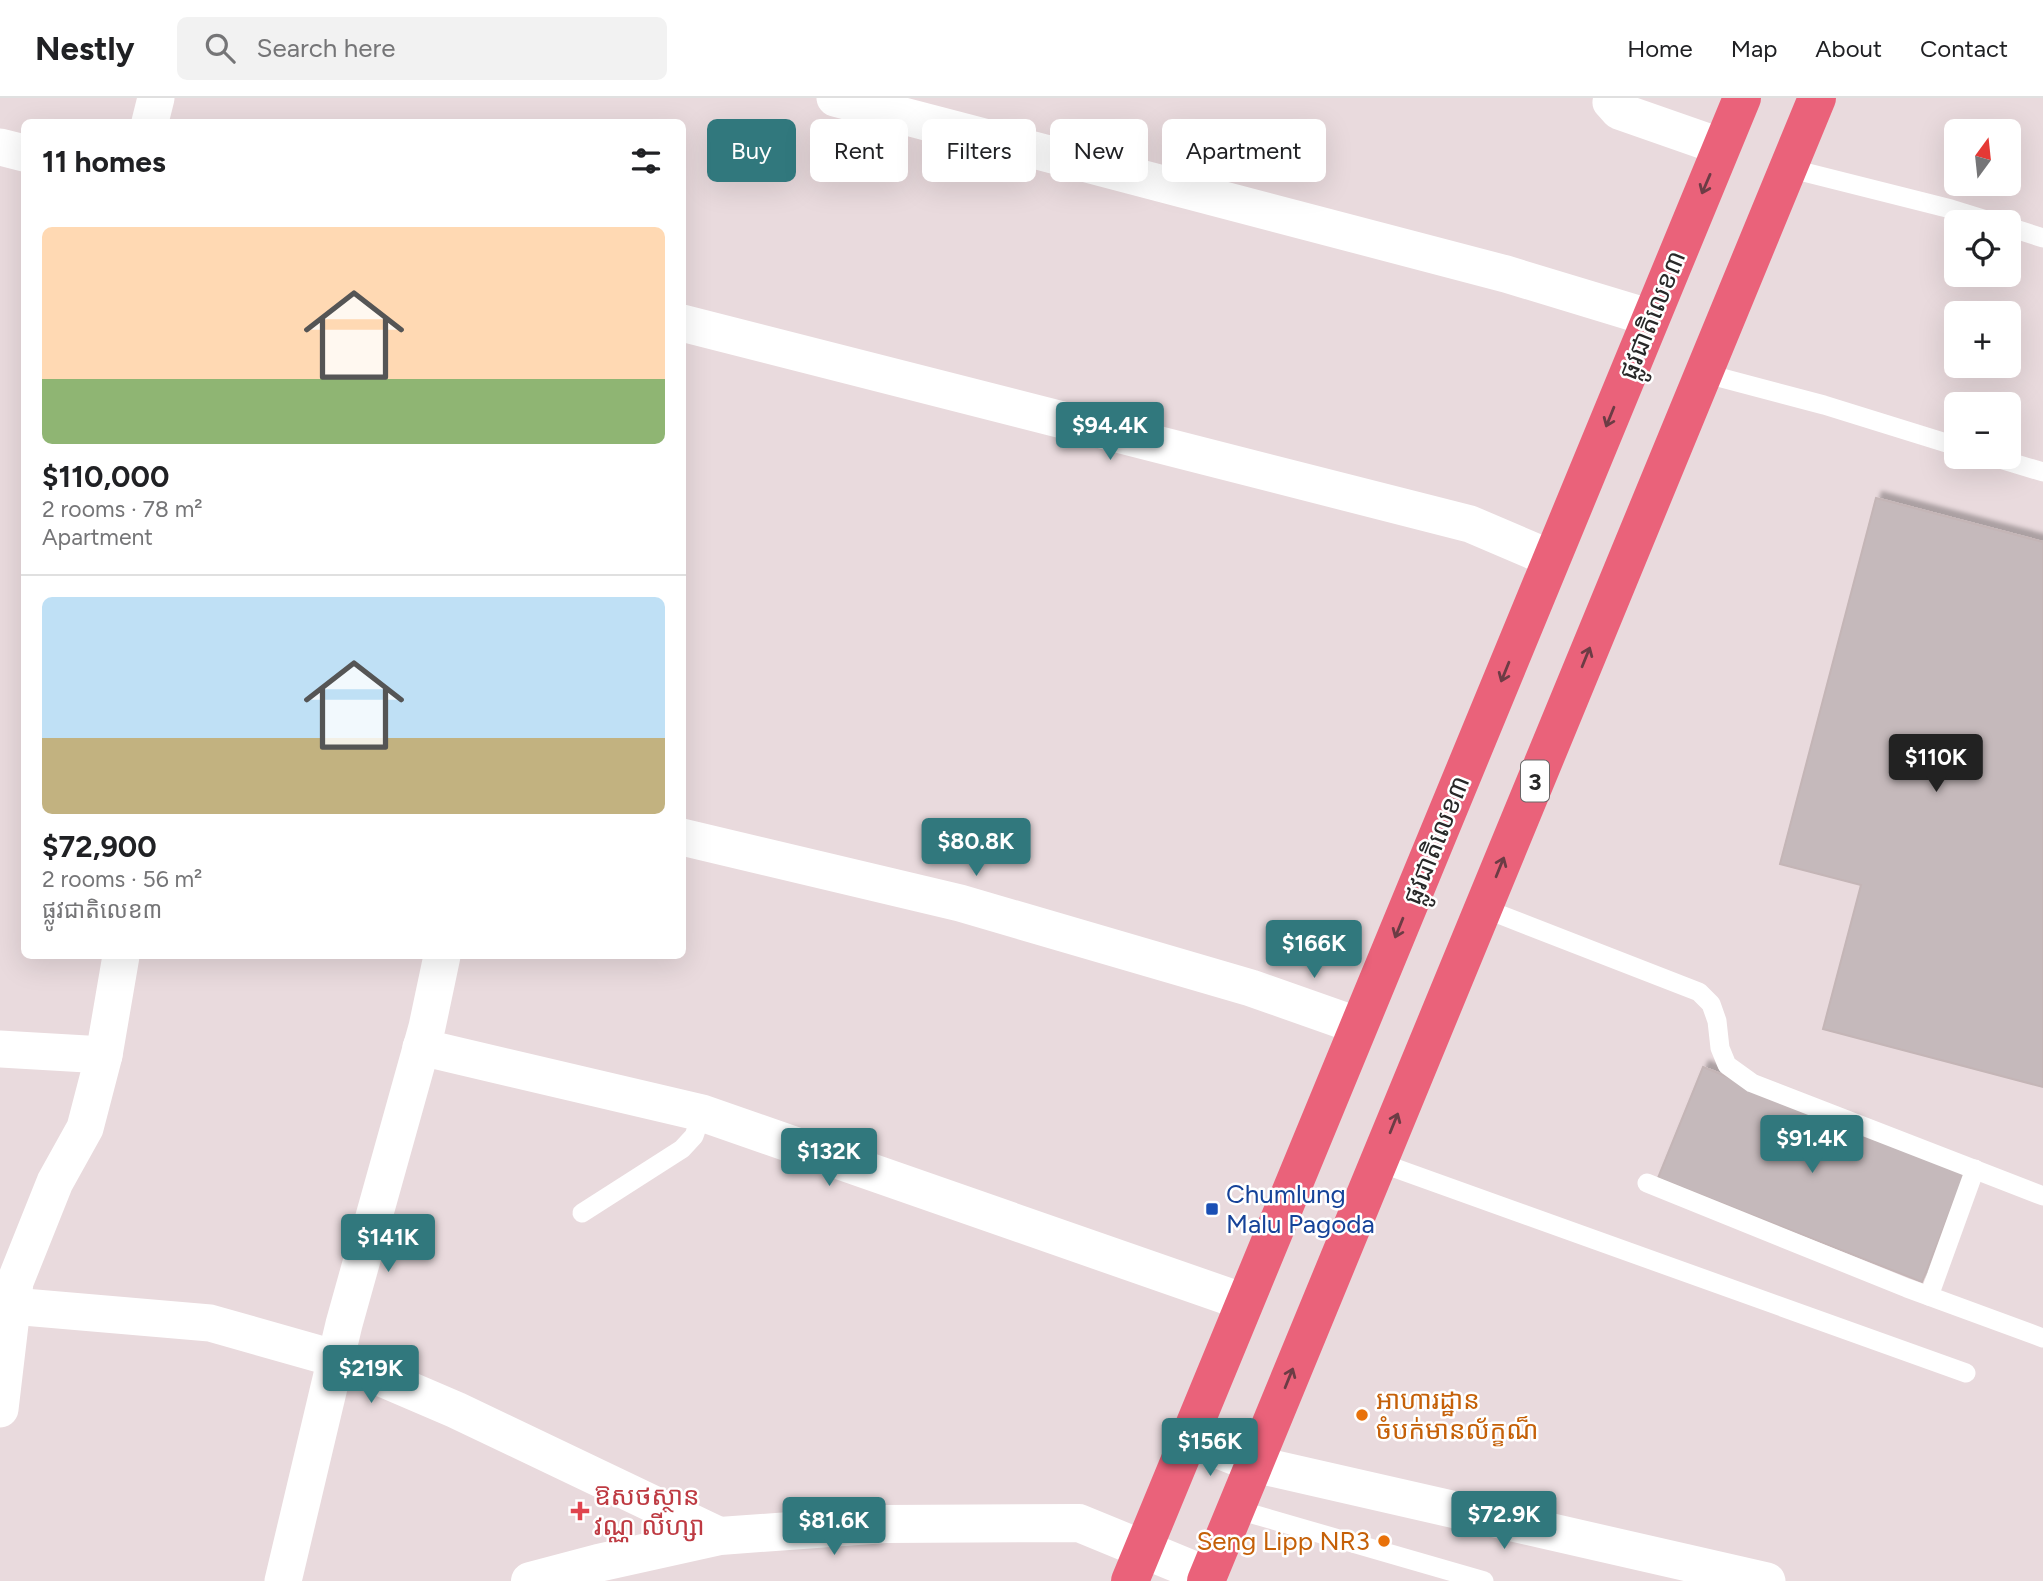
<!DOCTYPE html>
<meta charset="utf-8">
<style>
:root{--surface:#fff;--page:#f2f2f2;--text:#202124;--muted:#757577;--line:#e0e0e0;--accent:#31787d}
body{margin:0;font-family:Figtree,"Noto Sans Khmer",sans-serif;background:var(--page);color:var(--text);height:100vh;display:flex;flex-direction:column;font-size:26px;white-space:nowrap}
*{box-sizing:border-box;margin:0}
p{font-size:23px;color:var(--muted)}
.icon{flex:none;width:38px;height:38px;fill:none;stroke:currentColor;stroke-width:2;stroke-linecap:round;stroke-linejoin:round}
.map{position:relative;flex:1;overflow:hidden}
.sheet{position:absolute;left:21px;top:21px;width:665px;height:840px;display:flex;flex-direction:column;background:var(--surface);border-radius:10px;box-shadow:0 7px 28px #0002}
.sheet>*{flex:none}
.banner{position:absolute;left:707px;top:21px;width:665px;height:63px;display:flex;gap:14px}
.needle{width:46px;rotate:15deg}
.fabs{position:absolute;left:1944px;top:21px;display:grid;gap:14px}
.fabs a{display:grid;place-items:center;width:77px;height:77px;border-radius:10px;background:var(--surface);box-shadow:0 7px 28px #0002;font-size:35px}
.price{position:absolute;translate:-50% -60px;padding:0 16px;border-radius:7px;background:var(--accent);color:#fff;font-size:23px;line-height:46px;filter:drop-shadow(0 2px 4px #0008)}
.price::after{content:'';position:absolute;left:50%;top:42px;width:21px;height:16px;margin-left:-10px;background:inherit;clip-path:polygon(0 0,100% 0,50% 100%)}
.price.active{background:#222;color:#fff}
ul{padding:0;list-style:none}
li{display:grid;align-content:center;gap:14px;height:371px;padding:0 21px}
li+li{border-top:2px solid var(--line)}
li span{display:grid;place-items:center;height:217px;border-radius:10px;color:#555}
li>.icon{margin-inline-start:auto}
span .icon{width:126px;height:126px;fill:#fffc;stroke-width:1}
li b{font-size:30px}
h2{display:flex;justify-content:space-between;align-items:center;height:84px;padding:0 21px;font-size:30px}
.chip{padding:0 24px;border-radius:10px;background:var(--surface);box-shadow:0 7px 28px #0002;font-size:24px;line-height:63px}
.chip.active{background:var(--accent);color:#fff}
header{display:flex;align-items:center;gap:42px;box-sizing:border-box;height:98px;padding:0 35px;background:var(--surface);border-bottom:2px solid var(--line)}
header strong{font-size:33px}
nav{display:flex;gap:38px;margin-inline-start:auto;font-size:24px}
.search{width:490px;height:63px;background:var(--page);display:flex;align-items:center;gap:18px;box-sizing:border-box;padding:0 24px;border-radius:10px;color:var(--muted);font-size:26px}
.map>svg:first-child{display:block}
</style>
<header>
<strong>Nestly</strong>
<div class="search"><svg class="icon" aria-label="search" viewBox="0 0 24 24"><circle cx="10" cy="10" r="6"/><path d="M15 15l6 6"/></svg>Search here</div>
<nav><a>Home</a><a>Map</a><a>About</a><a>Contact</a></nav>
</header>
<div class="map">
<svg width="2043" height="1483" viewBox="0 0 2043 1483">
<defs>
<filter id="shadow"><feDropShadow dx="6" dy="-6" stdDeviation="2" flood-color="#0004"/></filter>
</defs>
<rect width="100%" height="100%" fill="#e9dadd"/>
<g fill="#c5b9bb" stroke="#c4b5b6" stroke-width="2" filter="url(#shadow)">
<path d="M1876,400L2043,444V989L1823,931L1861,787L1780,766Z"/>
<path d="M1703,969L1966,1073L1922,1184L1658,1080Z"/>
</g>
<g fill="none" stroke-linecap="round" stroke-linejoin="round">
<g stroke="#fff" stroke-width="19">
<path d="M1788,70L1951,111L1993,124"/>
<path d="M2009,129L2043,140"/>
<path d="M1703,275L1824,307L1956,348"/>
<path d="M1993,359L2043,374"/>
<path d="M1483,810L1699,894L1711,906L1717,923L1720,950L1727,967L1752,985L2043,1098"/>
<path d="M1378,1064L1966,1275"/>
<path d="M1647,1085L1907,1190L2043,1240"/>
<path d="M582,1115L682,1051L694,1038L702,1015"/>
<path d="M1929,1198L1975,1071"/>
<path d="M1235,1411L1484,1483"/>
</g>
<g stroke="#fff" stroke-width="37">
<path d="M835,0L1506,176L1651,220"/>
<path d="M1612,0L1611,4L1619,13L1722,49"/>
<path d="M150,24L156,0"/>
<path d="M0,49L24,55"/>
<path d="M682,225L1470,426L1552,461"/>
<path d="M682,739L960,805L1251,890L1359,928"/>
<path d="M421,949L702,1015L1244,1204"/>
<path d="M0,951L104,957"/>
<path d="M12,1208L210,1225L337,1261L456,1312L720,1438"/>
<path d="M0,1311L15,1184L55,1084L85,1030L104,957L121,858"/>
<path d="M1188,1340L1254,1366L1767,1483"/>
<path d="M283,1483L344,1226L427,929L442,858"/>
</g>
<path stroke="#fff" stroke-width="38" d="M530,1483L598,1465L720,1438L885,1426L1079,1425L1208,1478"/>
<g stroke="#ea627a" stroke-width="38">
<path d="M1130,1483L1742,0"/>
<path d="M1206,1483L1817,0"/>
</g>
</g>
<defs><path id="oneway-shaft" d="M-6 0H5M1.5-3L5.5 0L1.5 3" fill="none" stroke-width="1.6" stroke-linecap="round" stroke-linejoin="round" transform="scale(1.75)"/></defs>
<g stroke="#6c3c45">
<use href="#oneway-shaft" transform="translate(1706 86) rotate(113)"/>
<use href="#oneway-shaft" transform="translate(1610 319) rotate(112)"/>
<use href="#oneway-shaft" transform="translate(1586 559) rotate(-68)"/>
<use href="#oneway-shaft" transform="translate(1505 574) rotate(112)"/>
<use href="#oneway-shaft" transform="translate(1500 769) rotate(-68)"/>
<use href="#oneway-shaft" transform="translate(1399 830) rotate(112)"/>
<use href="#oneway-shaft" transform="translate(1394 1025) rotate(-68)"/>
<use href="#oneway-shaft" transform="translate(1289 1280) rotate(-68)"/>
</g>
<rect fill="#1a4fb4" stroke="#fff" stroke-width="2.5" x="1205" y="1104" width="14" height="14" rx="3.5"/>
<g fill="#e8710a" stroke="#fff" stroke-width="2.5">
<circle cx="1362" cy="1317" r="7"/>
<circle cx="1384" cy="1443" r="7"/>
</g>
<path fill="#e0444e" stroke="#fff" stroke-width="2.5" d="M576.5 1402.5h7v7h7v7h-7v7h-7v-7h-7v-7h7z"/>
<g text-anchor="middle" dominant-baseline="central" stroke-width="5" stroke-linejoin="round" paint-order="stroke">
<rect fill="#fff" stroke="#686868" stroke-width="2" x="1521" y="662.5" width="28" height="41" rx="5"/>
<g font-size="24" font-weight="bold" fill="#282828">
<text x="1535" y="683">3</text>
</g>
<g font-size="26" fill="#282828" stroke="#fff">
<text transform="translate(1652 217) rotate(-68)">ផ្លូវជាតិលេខ៣</text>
<text transform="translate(1436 742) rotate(-68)">ផ្លូវជាតិលេខ៣</text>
</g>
<g font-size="26" fill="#164399" stroke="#fff" text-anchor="start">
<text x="1226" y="1096">Chumlung<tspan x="1226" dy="30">Malu Pagoda</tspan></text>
</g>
<g font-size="26" fill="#c56008" stroke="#fff" text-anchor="start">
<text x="1376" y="1302">អាហារដ្ឋាន<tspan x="1376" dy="30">ចំបក់មានល័ក្ខណ៏</tspan></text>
<text x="1370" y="1443" text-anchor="end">Seng Lipp NR3</text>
</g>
<g font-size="26" fill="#be3a42" stroke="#fff" text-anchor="start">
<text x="594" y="1398">ឱសថស្ថាន<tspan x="594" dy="30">វណ្ណ លីហ្សា</tspan></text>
</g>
</g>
</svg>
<div class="fabs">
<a><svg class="needle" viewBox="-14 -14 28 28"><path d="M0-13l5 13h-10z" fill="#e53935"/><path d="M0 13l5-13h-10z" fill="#757577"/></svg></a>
<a><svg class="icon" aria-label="locate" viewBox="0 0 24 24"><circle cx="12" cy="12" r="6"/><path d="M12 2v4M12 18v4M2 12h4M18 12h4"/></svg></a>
<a>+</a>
<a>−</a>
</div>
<b class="price" style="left:1110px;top:364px">$94.4K</b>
<b class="price active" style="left:1936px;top:696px">$110K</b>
<b class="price" style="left:976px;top:780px">$80.8K</b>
<b class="price" style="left:1314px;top:882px">$166K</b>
<b class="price" style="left:1812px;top:1077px">$91.4K</b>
<b class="price" style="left:829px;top:1090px">$132K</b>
<b class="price" style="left:388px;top:1176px">$141K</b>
<b class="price" style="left:371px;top:1307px">$219K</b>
<b class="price" style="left:1210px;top:1380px">$156K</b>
<b class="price" style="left:1504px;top:1453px">$72.9K</b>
<b class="price" style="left:834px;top:1459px">$81.6K</b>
<div class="banner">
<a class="chip active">Buy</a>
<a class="chip">Rent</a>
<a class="chip">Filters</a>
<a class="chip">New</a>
<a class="chip">Apartment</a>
</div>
<section class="sheet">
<h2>11 homes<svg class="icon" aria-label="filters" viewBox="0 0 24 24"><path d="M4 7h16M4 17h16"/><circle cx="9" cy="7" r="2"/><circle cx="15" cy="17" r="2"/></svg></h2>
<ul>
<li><span style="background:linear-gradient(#ffd9b3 70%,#8fb573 0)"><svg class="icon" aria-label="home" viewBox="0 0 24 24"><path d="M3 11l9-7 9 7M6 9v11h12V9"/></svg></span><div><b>$110,000</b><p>2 rooms · 78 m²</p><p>Apartment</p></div></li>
<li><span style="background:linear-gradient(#bfe0f5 65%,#c2b280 0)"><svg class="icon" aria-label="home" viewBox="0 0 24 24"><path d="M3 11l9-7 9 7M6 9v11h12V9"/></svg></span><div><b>$72,900</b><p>2 rooms · 56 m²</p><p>ផ្លូវជាតិលេខ៣</p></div></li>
</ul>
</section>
</div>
